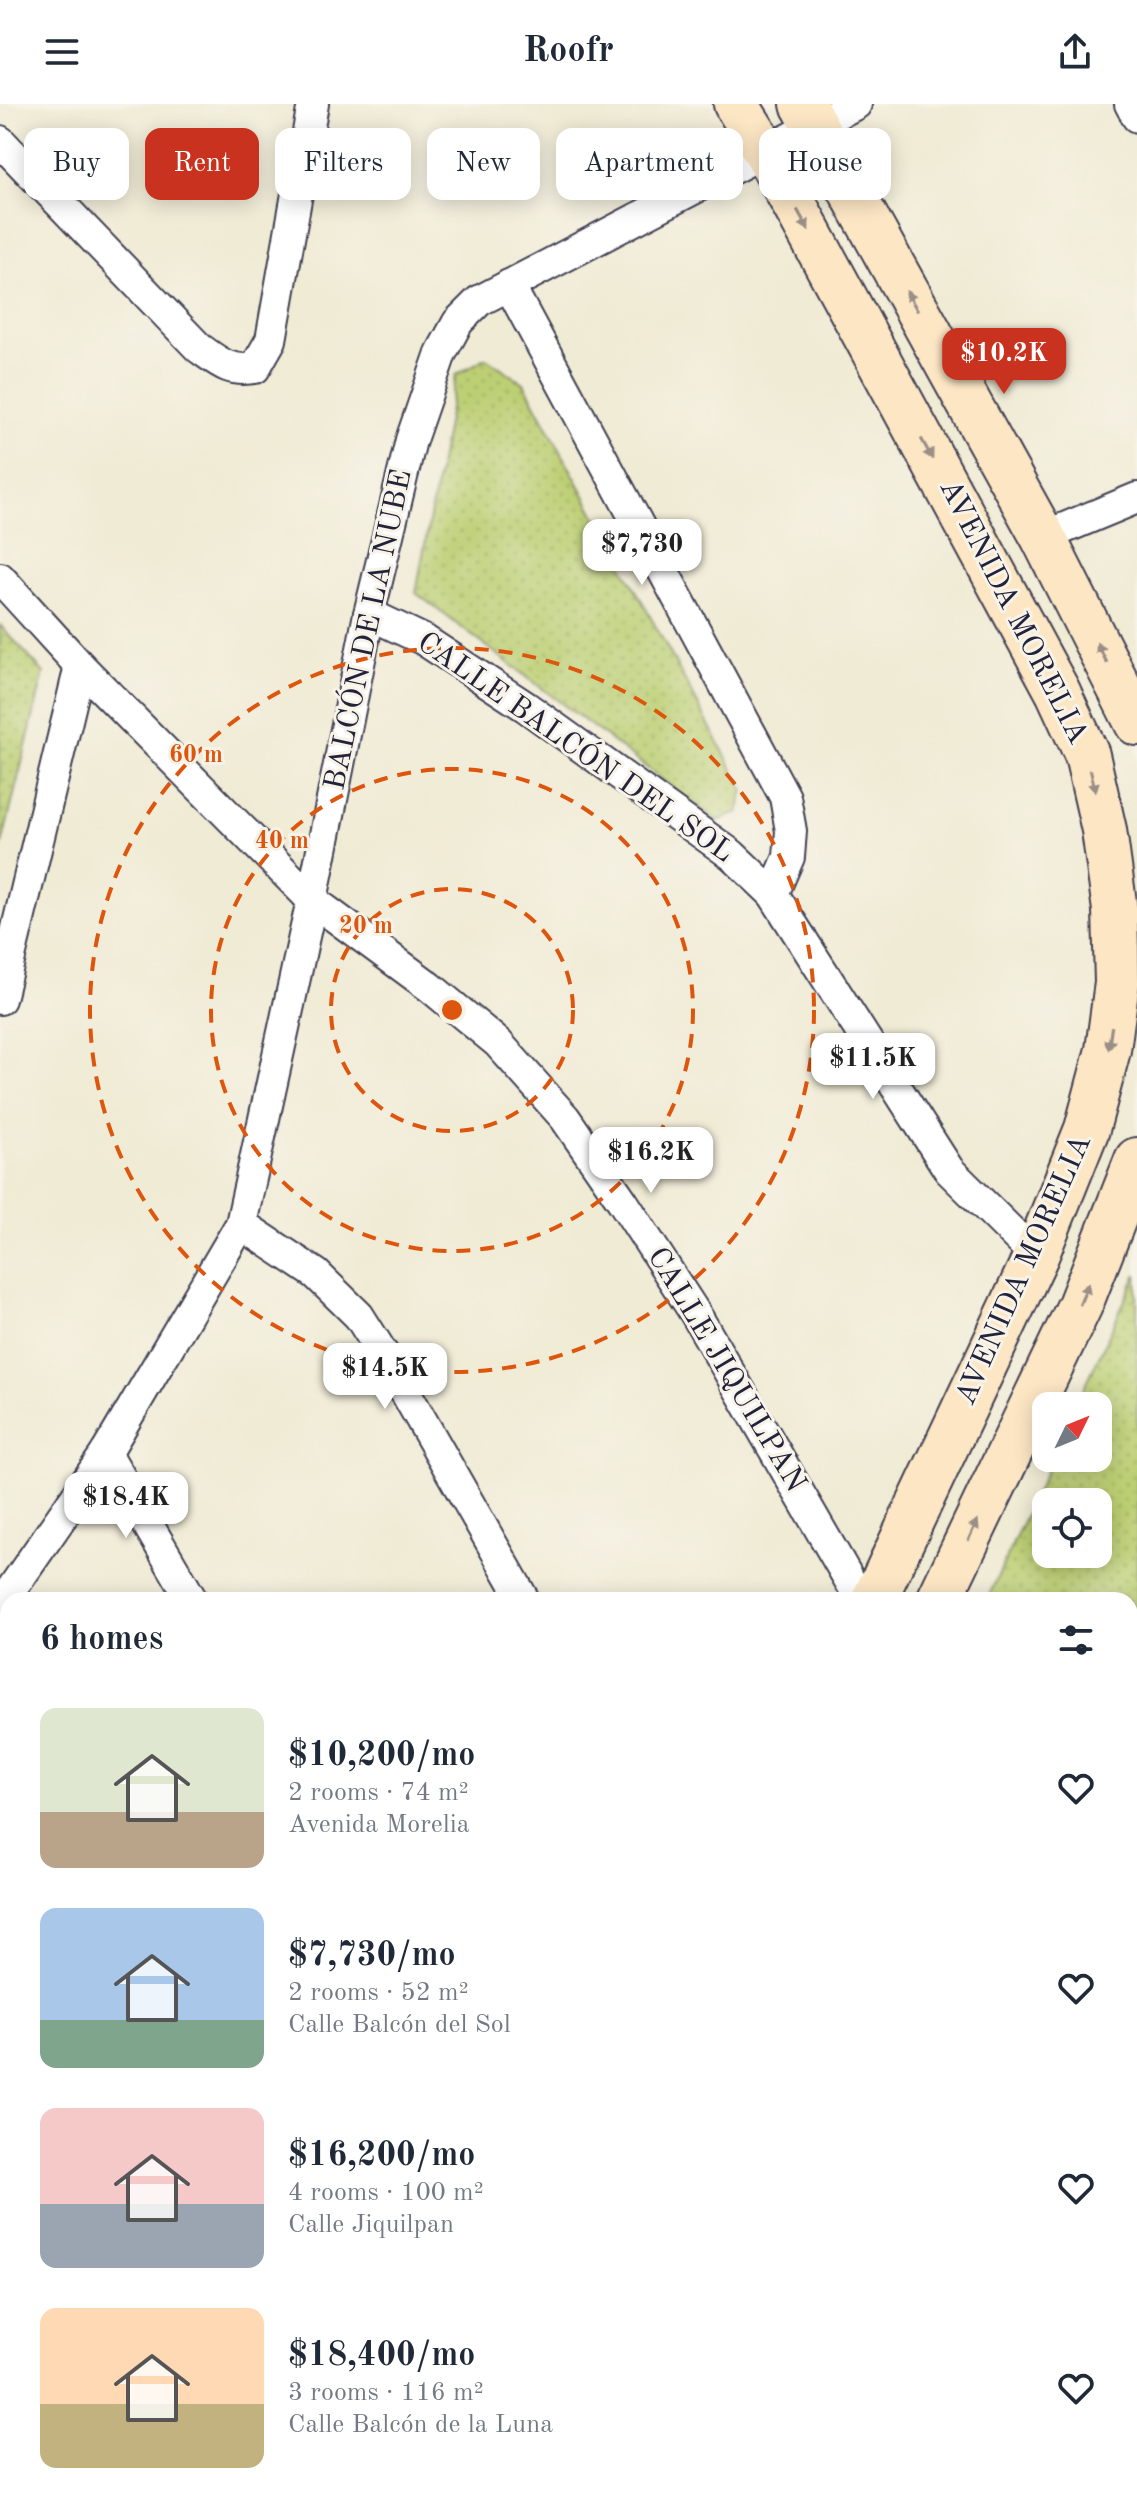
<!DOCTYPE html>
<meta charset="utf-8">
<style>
:root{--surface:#fff;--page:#f2f2f3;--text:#1f2937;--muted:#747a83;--accent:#c8321e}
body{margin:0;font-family:"Old Standard TT",serif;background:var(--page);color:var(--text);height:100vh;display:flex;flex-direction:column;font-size:30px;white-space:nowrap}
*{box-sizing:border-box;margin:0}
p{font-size:26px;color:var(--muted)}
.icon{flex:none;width:44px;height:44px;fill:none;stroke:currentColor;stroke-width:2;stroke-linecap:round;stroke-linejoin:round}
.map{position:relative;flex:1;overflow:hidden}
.side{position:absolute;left:0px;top:1488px;width:1138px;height:914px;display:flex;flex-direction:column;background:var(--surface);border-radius:24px 24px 0 0;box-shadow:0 4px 20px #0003}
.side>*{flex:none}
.guide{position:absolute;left:24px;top:24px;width:1090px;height:72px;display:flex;gap:16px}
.needle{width:52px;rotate:47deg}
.tools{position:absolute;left:1032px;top:1288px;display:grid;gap:16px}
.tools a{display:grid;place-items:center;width:80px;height:80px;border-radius:16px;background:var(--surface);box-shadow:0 4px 20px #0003;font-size:40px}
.price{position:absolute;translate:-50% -68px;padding:0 18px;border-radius:16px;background:#fff;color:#222;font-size:26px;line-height:52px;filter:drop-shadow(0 2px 4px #0008)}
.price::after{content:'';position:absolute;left:50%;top:48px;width:24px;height:18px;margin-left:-12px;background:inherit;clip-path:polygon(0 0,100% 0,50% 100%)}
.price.current{background:var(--accent);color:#fff}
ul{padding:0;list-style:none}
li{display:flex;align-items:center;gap:24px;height:200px;padding:0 40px}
li span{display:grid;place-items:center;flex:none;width:224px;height:160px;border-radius:16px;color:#555}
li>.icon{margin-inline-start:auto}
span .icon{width:96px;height:96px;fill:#fffc;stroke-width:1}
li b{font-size:34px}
h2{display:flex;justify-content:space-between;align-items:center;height:96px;padding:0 40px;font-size:34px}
.pill{padding:0 28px;border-radius:16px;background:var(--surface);box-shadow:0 4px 20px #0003;font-size:28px;line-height:72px}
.pill.current{background:var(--accent);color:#fff}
header{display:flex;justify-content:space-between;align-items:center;height:104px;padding:0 40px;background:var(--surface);font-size:36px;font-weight:600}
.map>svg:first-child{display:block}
</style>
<header><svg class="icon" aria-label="menu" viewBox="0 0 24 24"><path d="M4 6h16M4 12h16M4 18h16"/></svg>Roofr<svg class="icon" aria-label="share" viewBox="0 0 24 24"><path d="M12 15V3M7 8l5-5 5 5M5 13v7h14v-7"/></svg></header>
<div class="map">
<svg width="1137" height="2401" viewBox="0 0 1137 2401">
<defs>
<pattern id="park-dots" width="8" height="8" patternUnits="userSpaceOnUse" patternTransform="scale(2)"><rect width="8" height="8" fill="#bccf73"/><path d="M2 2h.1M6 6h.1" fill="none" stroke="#a1b164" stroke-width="1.8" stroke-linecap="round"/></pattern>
</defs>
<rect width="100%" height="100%" fill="#f7f3e8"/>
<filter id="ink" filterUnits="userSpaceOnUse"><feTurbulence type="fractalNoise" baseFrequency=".0125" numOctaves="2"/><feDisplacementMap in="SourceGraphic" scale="16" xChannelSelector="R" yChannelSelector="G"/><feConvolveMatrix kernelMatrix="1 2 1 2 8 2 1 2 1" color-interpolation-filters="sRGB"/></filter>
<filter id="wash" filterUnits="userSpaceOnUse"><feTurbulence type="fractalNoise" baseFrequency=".006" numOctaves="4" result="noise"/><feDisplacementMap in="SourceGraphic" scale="32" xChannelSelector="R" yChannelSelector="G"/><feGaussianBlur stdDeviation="1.8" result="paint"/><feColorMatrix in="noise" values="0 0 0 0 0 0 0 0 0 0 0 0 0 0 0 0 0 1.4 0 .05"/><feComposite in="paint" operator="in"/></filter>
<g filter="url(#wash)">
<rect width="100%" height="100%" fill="#f0ebd4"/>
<g fill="url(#park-dots)" stroke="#6f7857" stroke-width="2" fill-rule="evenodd">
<path d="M486,254L524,279L744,686L738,709L717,717L416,489L456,271Z"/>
<path d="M0,521L44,569L0,748Z"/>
<path d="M1137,1170V1940L1130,1937V1496H987L1052,1354H1098V1302H1076ZM1098,1398V1450H1046V1398Z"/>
</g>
</g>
<g filter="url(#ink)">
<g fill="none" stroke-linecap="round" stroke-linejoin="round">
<defs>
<g id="street">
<path d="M1130,0L1137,13"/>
<path d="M0,37L199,244C220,259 229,268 255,264L271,236L313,0"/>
<path d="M509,181L785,693L791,727L789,753L773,790"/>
<path d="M1043,433L1137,394"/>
<path d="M0,474L80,562L312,796L430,883L498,939L565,1014L623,1098L695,1209L861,1496"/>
<path d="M369,510L424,536L526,603L732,751L773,790L949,1066L1036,1152"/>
<path d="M0,895L80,562"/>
<path d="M241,1120L316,1170L359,1212L390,1261L524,1496"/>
<path d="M106,1349L192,1496"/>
<path d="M0,1502L106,1349L241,1120L312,796L369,510L411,336L441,249L458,218L479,197L856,0"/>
<path d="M0,1748L8,1761"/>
<path d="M1130,1964L1137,1969"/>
<path d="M1130,2290L1137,2291"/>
<path d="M0,2302L8,2316"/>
<path d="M51,2394L55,2401"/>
<path d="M377,2394L380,2401"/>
<path d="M749,2394L758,2401"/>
</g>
<g id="secondary">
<path d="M736,0L766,48L1058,588L1087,651L1104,726L1115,806L1117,879L1108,946L1087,1025L1036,1152L874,1496"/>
<path d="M803,0L1043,433L1137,619"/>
<path d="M939,1496L1080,1201L1137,1056"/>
<path d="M351,2401V2394"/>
<path d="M410,2401L414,2394"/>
</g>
</defs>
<use href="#street" stroke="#414052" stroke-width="34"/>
<use href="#secondary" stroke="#414052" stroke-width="48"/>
<use href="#street" stroke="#fff" stroke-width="30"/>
<use href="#secondary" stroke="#fce6c4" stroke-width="44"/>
</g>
<defs><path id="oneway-solid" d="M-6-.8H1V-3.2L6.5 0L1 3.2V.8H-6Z" transform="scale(2)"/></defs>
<g fill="#9a8e86">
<use href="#oneway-solid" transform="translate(803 116) rotate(61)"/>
<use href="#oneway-solid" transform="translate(912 197) rotate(-119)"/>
<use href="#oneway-solid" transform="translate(927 345) rotate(61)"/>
<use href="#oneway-solid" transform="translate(1102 549) rotate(-117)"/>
<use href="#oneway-solid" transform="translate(1093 677) rotate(77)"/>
<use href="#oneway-solid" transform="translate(1110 934) rotate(98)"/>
<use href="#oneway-solid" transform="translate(1084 1190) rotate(-68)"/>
<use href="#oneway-solid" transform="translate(973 1426) rotate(-65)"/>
</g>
</g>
<g fill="none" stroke="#de560e" stroke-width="4" stroke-dasharray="14 10">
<circle cx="452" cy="906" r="121"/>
<circle cx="452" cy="906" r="241"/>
<circle cx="452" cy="906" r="362"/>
</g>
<g text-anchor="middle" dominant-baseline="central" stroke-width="6" stroke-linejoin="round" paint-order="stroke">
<g font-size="30" fill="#22223b" stroke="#f7f3e8">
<text transform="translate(1013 508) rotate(63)">AVENIDA MORELIA</text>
<text transform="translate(369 526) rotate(-78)">BALCÓN DE LA NUBE</text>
<text transform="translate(575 644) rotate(35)">CALLE BALCÓN DEL SOL</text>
<text transform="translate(1024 1166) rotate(-66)">AVENIDA MORELIA</text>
<text transform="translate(726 1266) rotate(59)">CALLE JIQUILPAN</text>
</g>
</g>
<circle cx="452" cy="906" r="12" fill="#de560e" stroke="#f7f3e8" stroke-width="4"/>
<g font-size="24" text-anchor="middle" font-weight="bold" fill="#de560e" stroke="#f7f3e8" stroke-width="6" stroke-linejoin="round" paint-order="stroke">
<text x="196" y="658">60 m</text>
<text x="282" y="744">40 m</text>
<text x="366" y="829">20 m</text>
</g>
</svg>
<div class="tools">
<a><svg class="needle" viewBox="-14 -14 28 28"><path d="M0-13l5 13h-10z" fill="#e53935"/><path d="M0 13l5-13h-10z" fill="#747a83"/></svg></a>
<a><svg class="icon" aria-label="locate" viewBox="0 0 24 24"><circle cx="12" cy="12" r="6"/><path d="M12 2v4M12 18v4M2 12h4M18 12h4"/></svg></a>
</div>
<b class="price current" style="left:1004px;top:292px">$10.2K</b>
<b class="price" style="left:642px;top:483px">$7,730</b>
<b class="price" style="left:873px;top:997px">$11.5K</b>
<b class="price" style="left:651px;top:1091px">$16.2K</b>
<b class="price" style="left:385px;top:1307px">$14.5K</b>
<b class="price" style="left:126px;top:1436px">$18.4K</b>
<div class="guide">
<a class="pill">Buy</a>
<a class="pill current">Rent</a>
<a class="pill">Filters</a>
<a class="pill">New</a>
<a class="pill">Apartment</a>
<a class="pill">House</a>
</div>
<section class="side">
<h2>6 homes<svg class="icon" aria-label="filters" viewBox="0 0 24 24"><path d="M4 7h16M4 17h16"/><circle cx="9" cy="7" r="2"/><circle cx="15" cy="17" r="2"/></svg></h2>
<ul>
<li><span style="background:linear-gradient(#dfe7d0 65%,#b9a48a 0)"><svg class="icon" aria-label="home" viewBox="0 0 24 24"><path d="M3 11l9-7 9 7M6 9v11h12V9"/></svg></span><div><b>$10,200/mo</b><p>2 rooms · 74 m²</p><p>Avenida Morelia</p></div><svg class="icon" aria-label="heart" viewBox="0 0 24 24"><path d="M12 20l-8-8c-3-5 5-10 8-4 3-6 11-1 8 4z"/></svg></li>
<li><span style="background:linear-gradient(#a9c7e8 70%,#7fa58c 0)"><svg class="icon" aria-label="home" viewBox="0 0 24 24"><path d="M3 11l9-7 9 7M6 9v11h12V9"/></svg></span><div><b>$7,730/mo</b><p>2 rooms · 52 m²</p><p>Calle Balcón del Sol</p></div><svg class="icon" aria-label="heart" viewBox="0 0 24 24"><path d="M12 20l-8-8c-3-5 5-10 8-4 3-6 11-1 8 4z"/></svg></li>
<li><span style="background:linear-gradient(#f6c9c9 60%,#9aa5b1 0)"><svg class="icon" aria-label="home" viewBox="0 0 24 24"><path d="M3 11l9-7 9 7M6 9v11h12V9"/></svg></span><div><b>$16,200/mo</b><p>4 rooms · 100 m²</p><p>Calle Jiquilpan</p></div><svg class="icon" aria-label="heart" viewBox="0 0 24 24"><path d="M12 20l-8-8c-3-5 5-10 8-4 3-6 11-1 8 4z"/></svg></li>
<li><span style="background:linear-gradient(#ffd9b3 60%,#c2b280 0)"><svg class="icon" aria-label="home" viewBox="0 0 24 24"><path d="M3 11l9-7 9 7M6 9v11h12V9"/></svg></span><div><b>$18,400/mo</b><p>3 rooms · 116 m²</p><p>Calle Balcón de la Luna</p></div><svg class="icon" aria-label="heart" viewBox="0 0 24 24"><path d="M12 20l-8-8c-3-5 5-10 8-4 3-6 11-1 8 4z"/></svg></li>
</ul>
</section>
</div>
